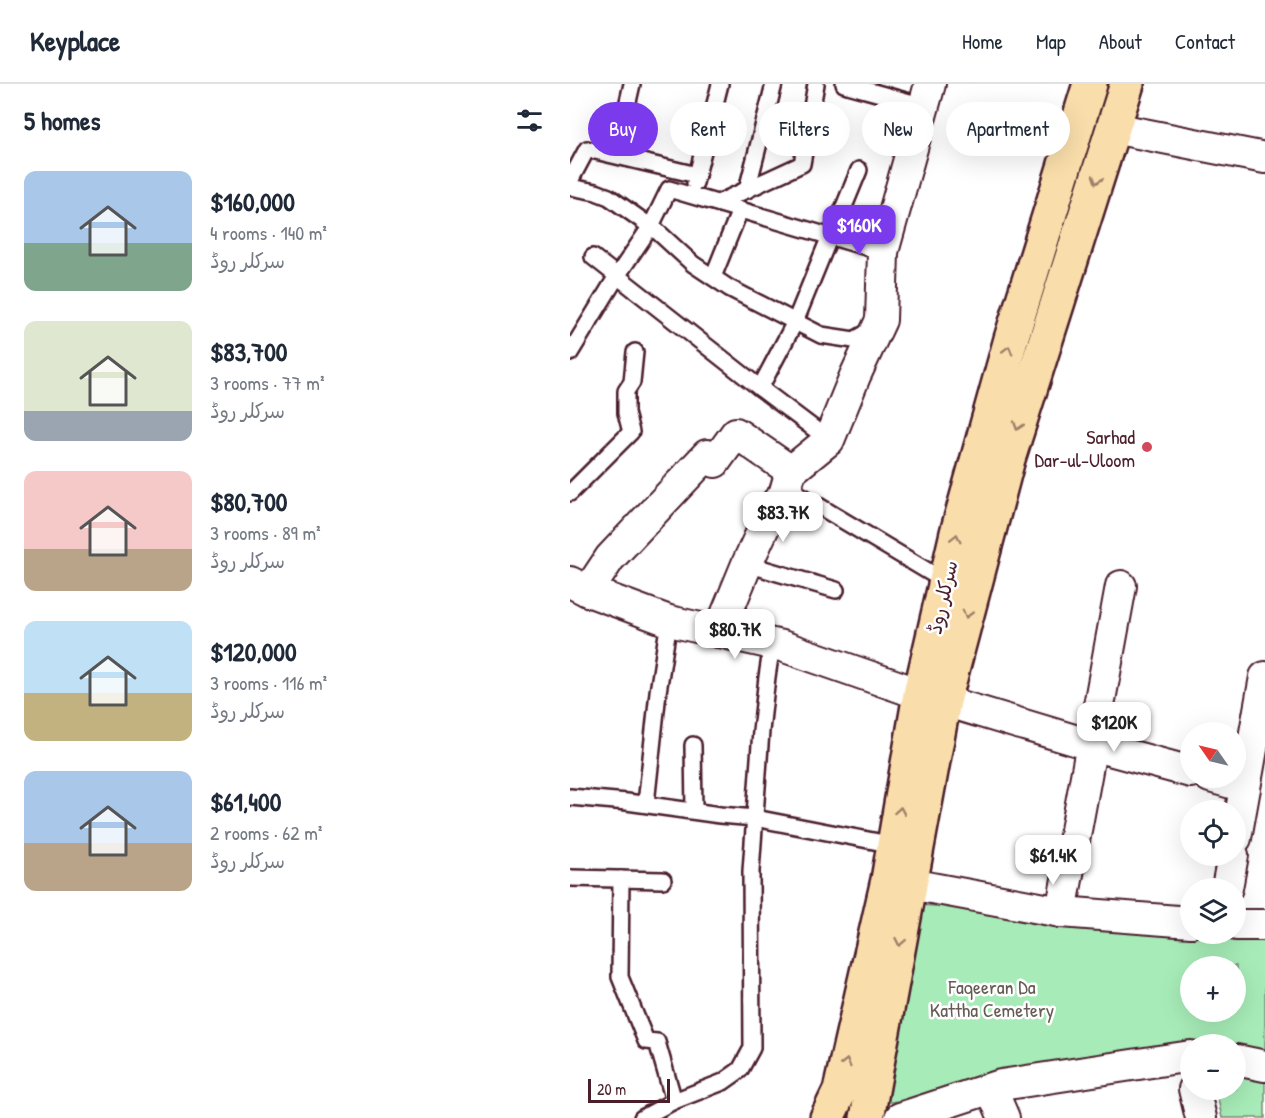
<!DOCTYPE html>
<meta charset="utf-8">
<style>
:root{--surface:#fff;--page:#f2f2f3;--text:#1f2937;--muted:#747a83;--line:#e0e1e3;--accent:#7c3aed}
body{margin:0;font-family:"Patrick Hand","Playpen Sans Arabic",sans-serif;background:var(--page);color:var(--text);height:100vh;display:flex;flex-direction:column;font-size:22px;white-space:nowrap}
*{box-sizing:border-box;margin:0}
p{font-size:20px;color:var(--muted)}
.icon{flex:none;width:33px;height:33px;fill:none;stroke:currentColor;stroke-width:2;stroke-linecap:round;stroke-linejoin:round}
.map{position:relative;flex:1;overflow:hidden}
.drawer{display:flex;flex-direction:column;background:var(--surface);width:570px}
.drawer>*{flex:none}
.top-card{position:absolute;left:18px;top:18px;width:570px;height:54px;display:flex;gap:12px}
.needle{width:39px;rotate:304deg}
.controls{position:absolute;left:610px;top:638px;display:grid;gap:12px}
.controls a{display:grid;place-items:center;width:66px;height:66px;border-radius:50%;background:var(--surface);box-shadow:0 6px 24px #0002;font-size:30px}
.scale{position:absolute;left:18px;bottom:15px;width:82px;box-sizing:border-box;padding-left:6px;border:3px solid #4a1f2b;border-top:0;font-size:16px;line-height:21px;white-space:nowrap;color:#4a1f2b;-webkit-text-stroke:4px #fff;paint-order:stroke}
.price{position:absolute;translate:-50% -51px;padding:0 14px;border-radius:12px;background:#fff;color:#222;font-size:20px;line-height:39px;filter:drop-shadow(0 2px 3px #0008)}
.price::after{content:'';position:absolute;left:50%;top:36px;width:18px;height:14px;margin-left:-9px;background:inherit;clip-path:polygon(0 0,100% 0,50% 100%)}
.price.current{background:var(--accent);color:#fff}
ul{padding:0;list-style:none}
li{display:flex;align-items:center;gap:18px;height:150px;padding:0 24px}
li span{display:grid;place-items:center;flex:none;width:168px;height:120px;border-radius:12px;color:#555}
li>.icon{margin-inline-start:auto}
span .icon{width:72px;height:72px;fill:#fffc;stroke-width:1}
li b{font-size:26px}
h2{display:flex;justify-content:space-between;align-items:center;height:72px;padding:0 24px;font-size:26px}
.chip{padding:0 21px;border-radius:27px;background:var(--surface);box-shadow:0 6px 24px #0002;font-size:21px;line-height:54px}
.chip.current{background:var(--accent);color:#fff}
header{display:flex;align-items:center;gap:36px;box-sizing:border-box;height:84px;padding:0 30px;background:var(--surface);border-bottom:2px solid var(--line)}
header strong{font-size:28px}
nav{display:flex;gap:33px;margin-inline-start:auto;font-size:21px}
main{display:flex;flex:1;min-height:0}
.map>svg:first-child{display:block}
</style>
<header>
<strong>Keyplace</strong>
<nav><a>Home</a><a>Map</a><a>About</a><a>Contact</a></nav>
</header>
<main>
<section class="drawer">
<h2>5 homes<svg class="icon" aria-label="filters" viewBox="0 0 24 24"><path d="M4 7h16M4 17h16"/><circle cx="9" cy="7" r="2"/><circle cx="15" cy="17" r="2"/></svg></h2>
<ul>
<li><span style="background:linear-gradient(#a9c7e8 60%,#7fa58c 0)"><svg class="icon" aria-label="home" viewBox="0 0 24 24"><path d="M3 11l9-7 9 7M6 9v11h12V9"/></svg></span><div><b>$160,000</b><p>4 rooms · 140 m²</p><p>سرکلر روڈ</p></div></li>
<li><span style="background:linear-gradient(#dfe7d0 75%,#9aa5b1 0)"><svg class="icon" aria-label="home" viewBox="0 0 24 24"><path d="M3 11l9-7 9 7M6 9v11h12V9"/></svg></span><div><b>$83,700</b><p>3 rooms · 77 m²</p><p>سرکلر روڈ</p></div></li>
<li><span style="background:linear-gradient(#f6c9c9 65%,#b9a48a 0)"><svg class="icon" aria-label="home" viewBox="0 0 24 24"><path d="M3 11l9-7 9 7M6 9v11h12V9"/></svg></span><div><b>$80,700</b><p>3 rooms · 89 m²</p><p>سرکلر روڈ</p></div></li>
<li><span style="background:linear-gradient(#bfe0f5 60%,#c2b280 0)"><svg class="icon" aria-label="home" viewBox="0 0 24 24"><path d="M3 11l9-7 9 7M6 9v11h12V9"/></svg></span><div><b>$120,000</b><p>3 rooms · 116 m²</p><p>سرکلر روڈ</p></div></li>
<li><span style="background:linear-gradient(#a9c7e8 60%,#b9a48a 0)"><svg class="icon" aria-label="home" viewBox="0 0 24 24"><path d="M3 11l9-7 9 7M6 9v11h12V9"/></svg></span><div><b>$61,400</b><p>2 rooms · 62 m²</p><p>سرکلر روڈ</p></div></li>
</ul>
</section>
<div class="map">
<svg width="695" height="1034" viewBox="0 0 695 1034">
<rect width="100%" height="100%" fill="#fff"/>
<filter id="ink" filterUnits="userSpaceOnUse"><feTurbulence type="fractalNoise" baseFrequency=".0167" numOctaves="2"/><feDisplacementMap in="SourceGraphic" scale="12" xChannelSelector="R" yChannelSelector="G"/><feConvolveMatrix kernelMatrix="1 2 1 2 8 2 1 2 1" color-interpolation-filters="sRGB"/></filter>
<g filter="url(#ink)">
<path fill="#a7ecb8" stroke="#788672" stroke-width="1.5" fill-rule="evenodd" d="M347,821L621,837V849H666L695,841V1034H652L646,1005H666V960H621V972L314,1019ZM621,882H666V927H621Z"/>
<g fill="none" stroke-linecap="round" stroke-linejoin="round">
<defs>
<g id="service">
<path d="M274,0L354,22"/>
<path d="M57,22L62,0"/>
<path d="M0,97L17,65L127,91"/>
<path d="M125,99L150,0"/>
<path d="M0,103L26,108L39,113L87,147L123,180L159,204L251,251L284,256L302,246"/>
<path d="M177,106L204,0"/>
<path d="M148,119L232,80L246,0"/>
<path d="M262,152L289,86"/>
<path d="M23,173L190,304L259,356"/>
<path d="M143,193L170,126"/>
<path d="M0,269L47,192L81,142L99,105L313,168"/>
<path d="M190,304L225,238L260,152"/>
<path d="M217,403L376,498"/>
<path d="M0,409L61,348L56,329V307L62,298L65,268"/>
<path d="M177,480L266,506"/>
<path d="M123,661L124,727"/>
<path d="M0,713L57,718L150,731L185,734L324,761"/>
<path d="M76,720L88,608L99,537"/>
<path d="M0,794L93,796"/>
<path d="M51,795L50,893L76,957L87,958L104,1017"/>
<path d="M72,1034L104,1017L153,998L170,986L182,964L181,787L191,647L197,593L202,560"/>
</g>
<g id="minor">
<path d="M543,44L695,74"/>
<path d="M0,498L18,507L99,537L212,562L350,610"/>
<path d="M18,507L40,474L137,371L145,378L166,349L221,387"/>
<path d="M149,548L177,480L195,441L206,419L214,411L221,387L259,356L285,292L311,236L313,168L360,0"/>
<path d="M374,617L521,661L621,688"/>
<path d="M640,693L675,703"/>
<path d="M666,754L695,593"/>
<path d="M340,800L491,828L621,838"/>
<path d="M657,804L663,771"/>
<path d="M491,828L551,502"/>
<path d="M666,841H695"/>
<path d="M666,976L695,982"/>
<path d="M421,1004L434,1034"/>
<path d="M624,1005L631,1034"/>
<path d="M330,1034L431,1001L621,972"/>
</g>
<g id="primary">
<path d="M257,1034L270,1007L318,796L350,610L387,449L441,255L520,0"/>
<path d="M297,1034L374,617L438,375L557,0"/>
</g>
</defs>
<use href="#service" stroke="#4a1f2b" stroke-width="20"/>
<use href="#minor" stroke="#4a1f2b" stroke-width="34"/>
<use href="#primary" stroke="#4a1f2b" stroke-width="38"/>
<use href="#service" stroke="#fff" stroke-width="15"/>
<use href="#minor" stroke="#fff" stroke-width="30"/>
<use href="#primary" stroke="#f9deab" stroke-width="33"/>
</g>
<defs><path id="oneway-chevron" d="M-2-3.5L2.5 0L-2 3.5" fill="none" stroke-width="1.6" stroke-linecap="round" stroke-linejoin="round" transform="scale(1.5)"/></defs>
<g stroke="#a27e6b">
<use href="#oneway-chevron" transform="translate(527 96) rotate(108)"/>
<use href="#oneway-chevron" transform="translate(438 266) rotate(-74)"/>
<use href="#oneway-chevron" transform="translate(448 342) rotate(108)"/>
<use href="#oneway-chevron" transform="translate(386 454) rotate(-76)"/>
<use href="#oneway-chevron" transform="translate(397 530) rotate(105)"/>
<use href="#oneway-chevron" transform="translate(330 727) rotate(-80)"/>
<use href="#oneway-chevron" transform="translate(330 858) rotate(101)"/>
<use href="#oneway-chevron" transform="translate(276 979) rotate(-77)"/>
</g>
</g>
<circle fill="#d1495b" stroke="#fff" stroke-width="2" cx="577" cy="363" r="6"/>
<g text-anchor="middle" dominant-baseline="central" stroke-width="5" stroke-linejoin="round" paint-order="stroke">
<g font-size="20" fill="#4a1f2b" stroke="#fff" text-anchor="end">
<text x="565" y="352">Sarhad<tspan x="565" dy="23">Dar-ul-Uloom</tspan></text>
</g>
<g font-size="20" fill="#4a1f2b" stroke="#fff">
<text transform="translate(372 513) rotate(-77)">سرکلر روڈ</text>
</g>
<g font-size="20" fill="#665c55" stroke="#fff">
<text x="422" y="902">Faqeeran Da<tspan x="422" dy="23">Kattha Cemetery</tspan></text>
</g>
</g>
</svg>
<div class="controls">
<a><svg class="needle" viewBox="-14 -14 28 28"><path d="M0-13l5 13h-10z" fill="#e53935"/><path d="M0 13l5-13h-10z" fill="#747a83"/></svg></a>
<a><svg class="icon" aria-label="locate" viewBox="0 0 24 24"><circle cx="12" cy="12" r="6"/><path d="M12 2v4M12 18v4M2 12h4M18 12h4"/></svg></a>
<a><svg class="icon" aria-label="layers" viewBox="0 0 24 24"><path d="M12 4l9 5-9 5-9-5zM3 14l9 5 9-5"/></svg></a>
<a>+</a>
<a>−</a>
</div>
<div class="scale">20 m</div>
<b class="price current" style="left:289px;top:172px">$160K</b>
<b class="price" style="left:213px;top:459px">$83.7K</b>
<b class="price" style="left:165px;top:576px">$80.7K</b>
<b class="price" style="left:544px;top:669px">$120K</b>
<b class="price" style="left:483px;top:802px">$61.4K</b>
<div class="top-card">
<a class="chip current">Buy</a>
<a class="chip">Rent</a>
<a class="chip">Filters</a>
<a class="chip">New</a>
<a class="chip">Apartment</a>
</div>
</div>
</main>
